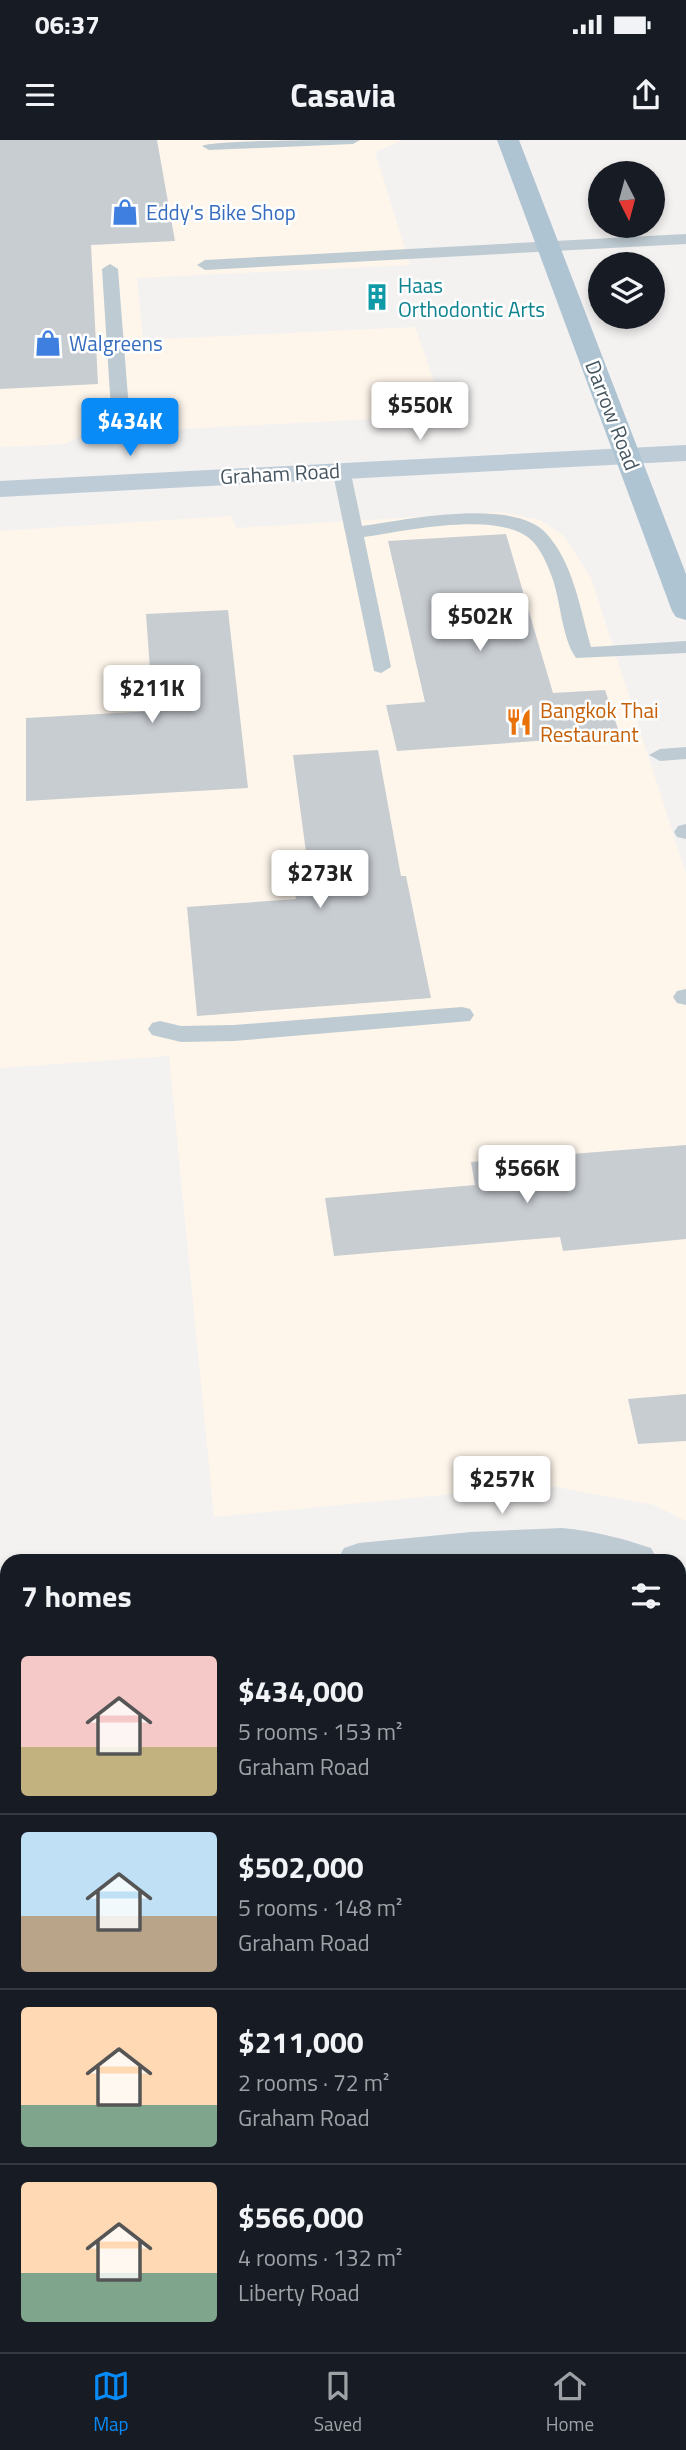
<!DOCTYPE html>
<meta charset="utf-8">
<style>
:root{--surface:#171b24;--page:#20242c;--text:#f1f3f6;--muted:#9ea1a6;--line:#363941;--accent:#088af7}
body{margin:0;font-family:"Titillium Web",sans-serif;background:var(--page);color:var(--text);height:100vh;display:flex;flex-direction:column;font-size:26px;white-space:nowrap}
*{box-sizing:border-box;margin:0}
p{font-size:23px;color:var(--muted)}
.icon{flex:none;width:38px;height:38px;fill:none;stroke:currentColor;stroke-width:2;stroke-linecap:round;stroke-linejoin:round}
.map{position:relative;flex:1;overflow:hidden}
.sheet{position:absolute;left:0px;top:1414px;width:686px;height:798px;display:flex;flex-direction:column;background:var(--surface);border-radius:21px 21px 0 0;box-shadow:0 4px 10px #0003}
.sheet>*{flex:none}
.needle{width:46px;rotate:174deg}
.buttons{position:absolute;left:588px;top:21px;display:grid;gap:14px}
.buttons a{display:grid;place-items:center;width:77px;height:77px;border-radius:50%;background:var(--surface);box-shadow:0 4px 10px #0003;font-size:35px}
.price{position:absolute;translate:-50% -60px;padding:0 16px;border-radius:7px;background:#fff;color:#222;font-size:23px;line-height:46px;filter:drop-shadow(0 2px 4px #0008)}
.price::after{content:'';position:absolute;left:50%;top:42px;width:21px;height:16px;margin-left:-10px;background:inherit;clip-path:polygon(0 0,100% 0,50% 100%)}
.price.selected{background:var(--accent);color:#fff}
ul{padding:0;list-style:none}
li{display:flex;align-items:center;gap:21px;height:175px;padding:0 21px}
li+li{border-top:2px solid var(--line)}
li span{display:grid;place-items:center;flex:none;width:196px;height:140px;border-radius:7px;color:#555}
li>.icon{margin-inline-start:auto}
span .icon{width:84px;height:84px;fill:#fffc;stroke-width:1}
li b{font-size:30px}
h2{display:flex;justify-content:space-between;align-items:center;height:84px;padding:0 21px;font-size:30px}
.status{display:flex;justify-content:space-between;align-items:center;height:49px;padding:0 35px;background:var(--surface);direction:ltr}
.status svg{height:19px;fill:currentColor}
header{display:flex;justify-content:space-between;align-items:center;height:91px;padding:0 21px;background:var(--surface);font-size:32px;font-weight:700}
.dock{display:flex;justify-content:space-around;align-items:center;height:98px;border-top:2px solid var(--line);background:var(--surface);font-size:19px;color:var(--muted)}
.dock a{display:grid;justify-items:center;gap:4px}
.dock .selected{color:var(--accent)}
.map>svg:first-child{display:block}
</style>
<div class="status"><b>06:37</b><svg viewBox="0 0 49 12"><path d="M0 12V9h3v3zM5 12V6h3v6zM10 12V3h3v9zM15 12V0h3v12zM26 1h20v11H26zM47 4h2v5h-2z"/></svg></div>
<header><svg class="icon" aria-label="menu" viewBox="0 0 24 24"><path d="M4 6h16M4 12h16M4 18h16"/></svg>Casavia<svg class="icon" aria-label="share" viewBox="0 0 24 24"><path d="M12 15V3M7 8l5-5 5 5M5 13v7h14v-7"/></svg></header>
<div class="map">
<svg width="686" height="2212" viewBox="0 0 686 2212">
<rect width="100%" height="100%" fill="#f4f1f1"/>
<g fill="#fef6eb">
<path d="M0,0H404L375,12L410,125L137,138L143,200L415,187L442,264L429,276L84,294L65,304L0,307Z"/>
<path d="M500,372L540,380L563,395L591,438L686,734V1381L654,1365L545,1345L214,1377L169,916L0,928V391L231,376L236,388Z"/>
<path d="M686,1936V2212H542L546,2205H679V1950Z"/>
</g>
<g fill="#c8cdd2">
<path d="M0,0H157L175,101L91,105L98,244L0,249Z"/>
<path d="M506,394L553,553L605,550L620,595L397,611L386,565L425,562L388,401Z"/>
<path d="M228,470L248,648L26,661V578L153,571L146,474Z"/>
<path d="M378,610L401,736H406L431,858L197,876L187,767L296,759L293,743L310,742L293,615Z"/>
<path d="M686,1005V1099L563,1111L560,1097L334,1116L325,1058L475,1045L471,1022Z"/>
<path d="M686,1254V1301L638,1304L628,1259Z"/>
</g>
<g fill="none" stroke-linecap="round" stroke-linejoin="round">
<g fill="#becbd2" fill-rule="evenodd">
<path d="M360,0L353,4L209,10L202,6C214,0 336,0 360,0Z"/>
<path d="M686,94V104L205,130L197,125L205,120Z"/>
<path d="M110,124L118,129L129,270L120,275L111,270L102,129Z"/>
<path d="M341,324L350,329L362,386C406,380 511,357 546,393C574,424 580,469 591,507L686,501V513L576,518C562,498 561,464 553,440C548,426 541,408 529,398C495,371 405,391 364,397L391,527L381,533L374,531L332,329Z"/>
<path d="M686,607V619L660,621L649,615L660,609Z"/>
<path d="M686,684V699L677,697L674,692L678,686Z"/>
<path d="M686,849V865L677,863L673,857L677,851Z"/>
<path d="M462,867L470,869L474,875L470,881L234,901L181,902L152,895L148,889L152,883L160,881L181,886L234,885Z"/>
</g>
<g fill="#becbd2" fill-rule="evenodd">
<path d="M562,1388C594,1391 621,1398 651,1408L658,1421H337L344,1408L359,1403L471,1392Z"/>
<path d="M679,1426L686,1428V1467L679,1464Z"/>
<path d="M7,1437V1475L0,1476V1438Z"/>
</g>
<g fill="#bdccd6" fill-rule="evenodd">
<path d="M686,305V321L0,357V341Z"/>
<path d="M686,1879V1940L679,1943V1882Z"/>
<path d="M501,2205H558L555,2212H498Z"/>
</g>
<path fill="#afc4d2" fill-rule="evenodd" d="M497,0H519L686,434V480L676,477L672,471Z"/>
</g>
<defs>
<symbol id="shop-bare" viewBox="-9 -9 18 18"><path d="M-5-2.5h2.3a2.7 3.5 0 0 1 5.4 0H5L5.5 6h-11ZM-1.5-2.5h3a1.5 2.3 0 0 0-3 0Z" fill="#3f7fe0" stroke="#fff" stroke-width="2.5" paint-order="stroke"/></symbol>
<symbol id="building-bare" viewBox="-9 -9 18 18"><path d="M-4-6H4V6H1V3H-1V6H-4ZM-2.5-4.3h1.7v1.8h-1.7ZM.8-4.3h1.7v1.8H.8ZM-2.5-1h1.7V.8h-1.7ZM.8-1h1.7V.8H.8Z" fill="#0f9aa8" stroke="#fff" stroke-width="2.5" paint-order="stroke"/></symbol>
<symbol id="restaurant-bare" viewBox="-9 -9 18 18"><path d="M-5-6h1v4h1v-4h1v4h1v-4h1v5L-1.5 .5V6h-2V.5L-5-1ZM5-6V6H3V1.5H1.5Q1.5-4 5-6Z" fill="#e8710a" stroke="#fff" stroke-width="2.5" paint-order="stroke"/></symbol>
</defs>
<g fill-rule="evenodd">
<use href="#shop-bare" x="106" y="53" width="38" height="38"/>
<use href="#building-bare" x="358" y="138" width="38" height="38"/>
<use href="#shop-bare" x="29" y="184" width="38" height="38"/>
<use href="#restaurant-bare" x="500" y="563" width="38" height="38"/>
</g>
<g text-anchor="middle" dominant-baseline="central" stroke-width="5" stroke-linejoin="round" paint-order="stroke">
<g font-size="21" fill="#366cbe" stroke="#fff" text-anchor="start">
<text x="146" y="72">Eddy's Bike Shop</text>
<text x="69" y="203">Walgreens</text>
</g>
<g font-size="21" fill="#0d838f" stroke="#fff" text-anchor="start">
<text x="398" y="145">Haas<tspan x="398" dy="24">Orthodontic Arts</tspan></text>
</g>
<g font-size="21" fill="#475761" stroke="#fff">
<text transform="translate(613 275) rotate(69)">Darrow Road</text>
<text transform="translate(280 333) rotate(-3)">Graham Road</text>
</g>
<g font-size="21" fill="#c56008" stroke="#fff" text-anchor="start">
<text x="540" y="570">Bangkok Thai<tspan x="540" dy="24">Restaurant</tspan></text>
</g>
</g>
</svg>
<div class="buttons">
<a><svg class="needle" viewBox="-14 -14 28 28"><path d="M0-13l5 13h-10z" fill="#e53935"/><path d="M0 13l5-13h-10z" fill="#9ea1a6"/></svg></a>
<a><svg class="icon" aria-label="layers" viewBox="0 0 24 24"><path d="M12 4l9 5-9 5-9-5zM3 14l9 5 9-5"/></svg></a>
</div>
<b class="price" style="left:420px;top:302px">$550K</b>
<b class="price selected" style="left:130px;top:318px">$434K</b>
<b class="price" style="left:480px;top:513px">$502K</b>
<b class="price" style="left:152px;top:585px">$211K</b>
<b class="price" style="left:320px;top:770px">$273K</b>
<b class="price" style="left:527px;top:1065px">$566K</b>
<b class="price" style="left:502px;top:1376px">$257K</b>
<section class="sheet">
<h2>7 homes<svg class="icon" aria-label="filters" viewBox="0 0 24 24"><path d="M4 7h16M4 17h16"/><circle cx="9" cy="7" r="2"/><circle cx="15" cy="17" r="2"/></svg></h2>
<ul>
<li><span style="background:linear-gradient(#f6c9c9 65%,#c2b280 0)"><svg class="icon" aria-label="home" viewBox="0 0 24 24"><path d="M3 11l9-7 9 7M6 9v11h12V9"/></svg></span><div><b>$434,000</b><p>5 rooms · 153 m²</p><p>Graham Road</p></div></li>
<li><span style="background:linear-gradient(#bfe0f5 60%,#b9a48a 0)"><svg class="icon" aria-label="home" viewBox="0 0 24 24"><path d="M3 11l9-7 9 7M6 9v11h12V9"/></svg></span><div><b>$502,000</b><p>5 rooms · 148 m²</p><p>Graham Road</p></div></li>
<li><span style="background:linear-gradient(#ffd9b3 70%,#7fa58c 0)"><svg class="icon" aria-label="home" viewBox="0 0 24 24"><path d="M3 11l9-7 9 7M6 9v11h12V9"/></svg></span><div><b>$211,000</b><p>2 rooms · 72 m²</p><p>Graham Road</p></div></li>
<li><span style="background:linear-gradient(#ffd9b3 65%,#7fa58c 0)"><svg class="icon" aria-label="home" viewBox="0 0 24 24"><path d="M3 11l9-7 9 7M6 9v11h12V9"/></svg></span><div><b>$566,000</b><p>4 rooms · 132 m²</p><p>Liberty Road</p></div></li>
</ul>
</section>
</div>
<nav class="dock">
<a class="selected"><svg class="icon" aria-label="map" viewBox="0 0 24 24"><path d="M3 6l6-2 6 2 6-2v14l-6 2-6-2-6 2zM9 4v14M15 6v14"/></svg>Map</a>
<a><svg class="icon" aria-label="saved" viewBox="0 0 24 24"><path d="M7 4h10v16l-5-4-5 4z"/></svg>Saved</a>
<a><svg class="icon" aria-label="home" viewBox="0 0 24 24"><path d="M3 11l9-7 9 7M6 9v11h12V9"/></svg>Home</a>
</nav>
